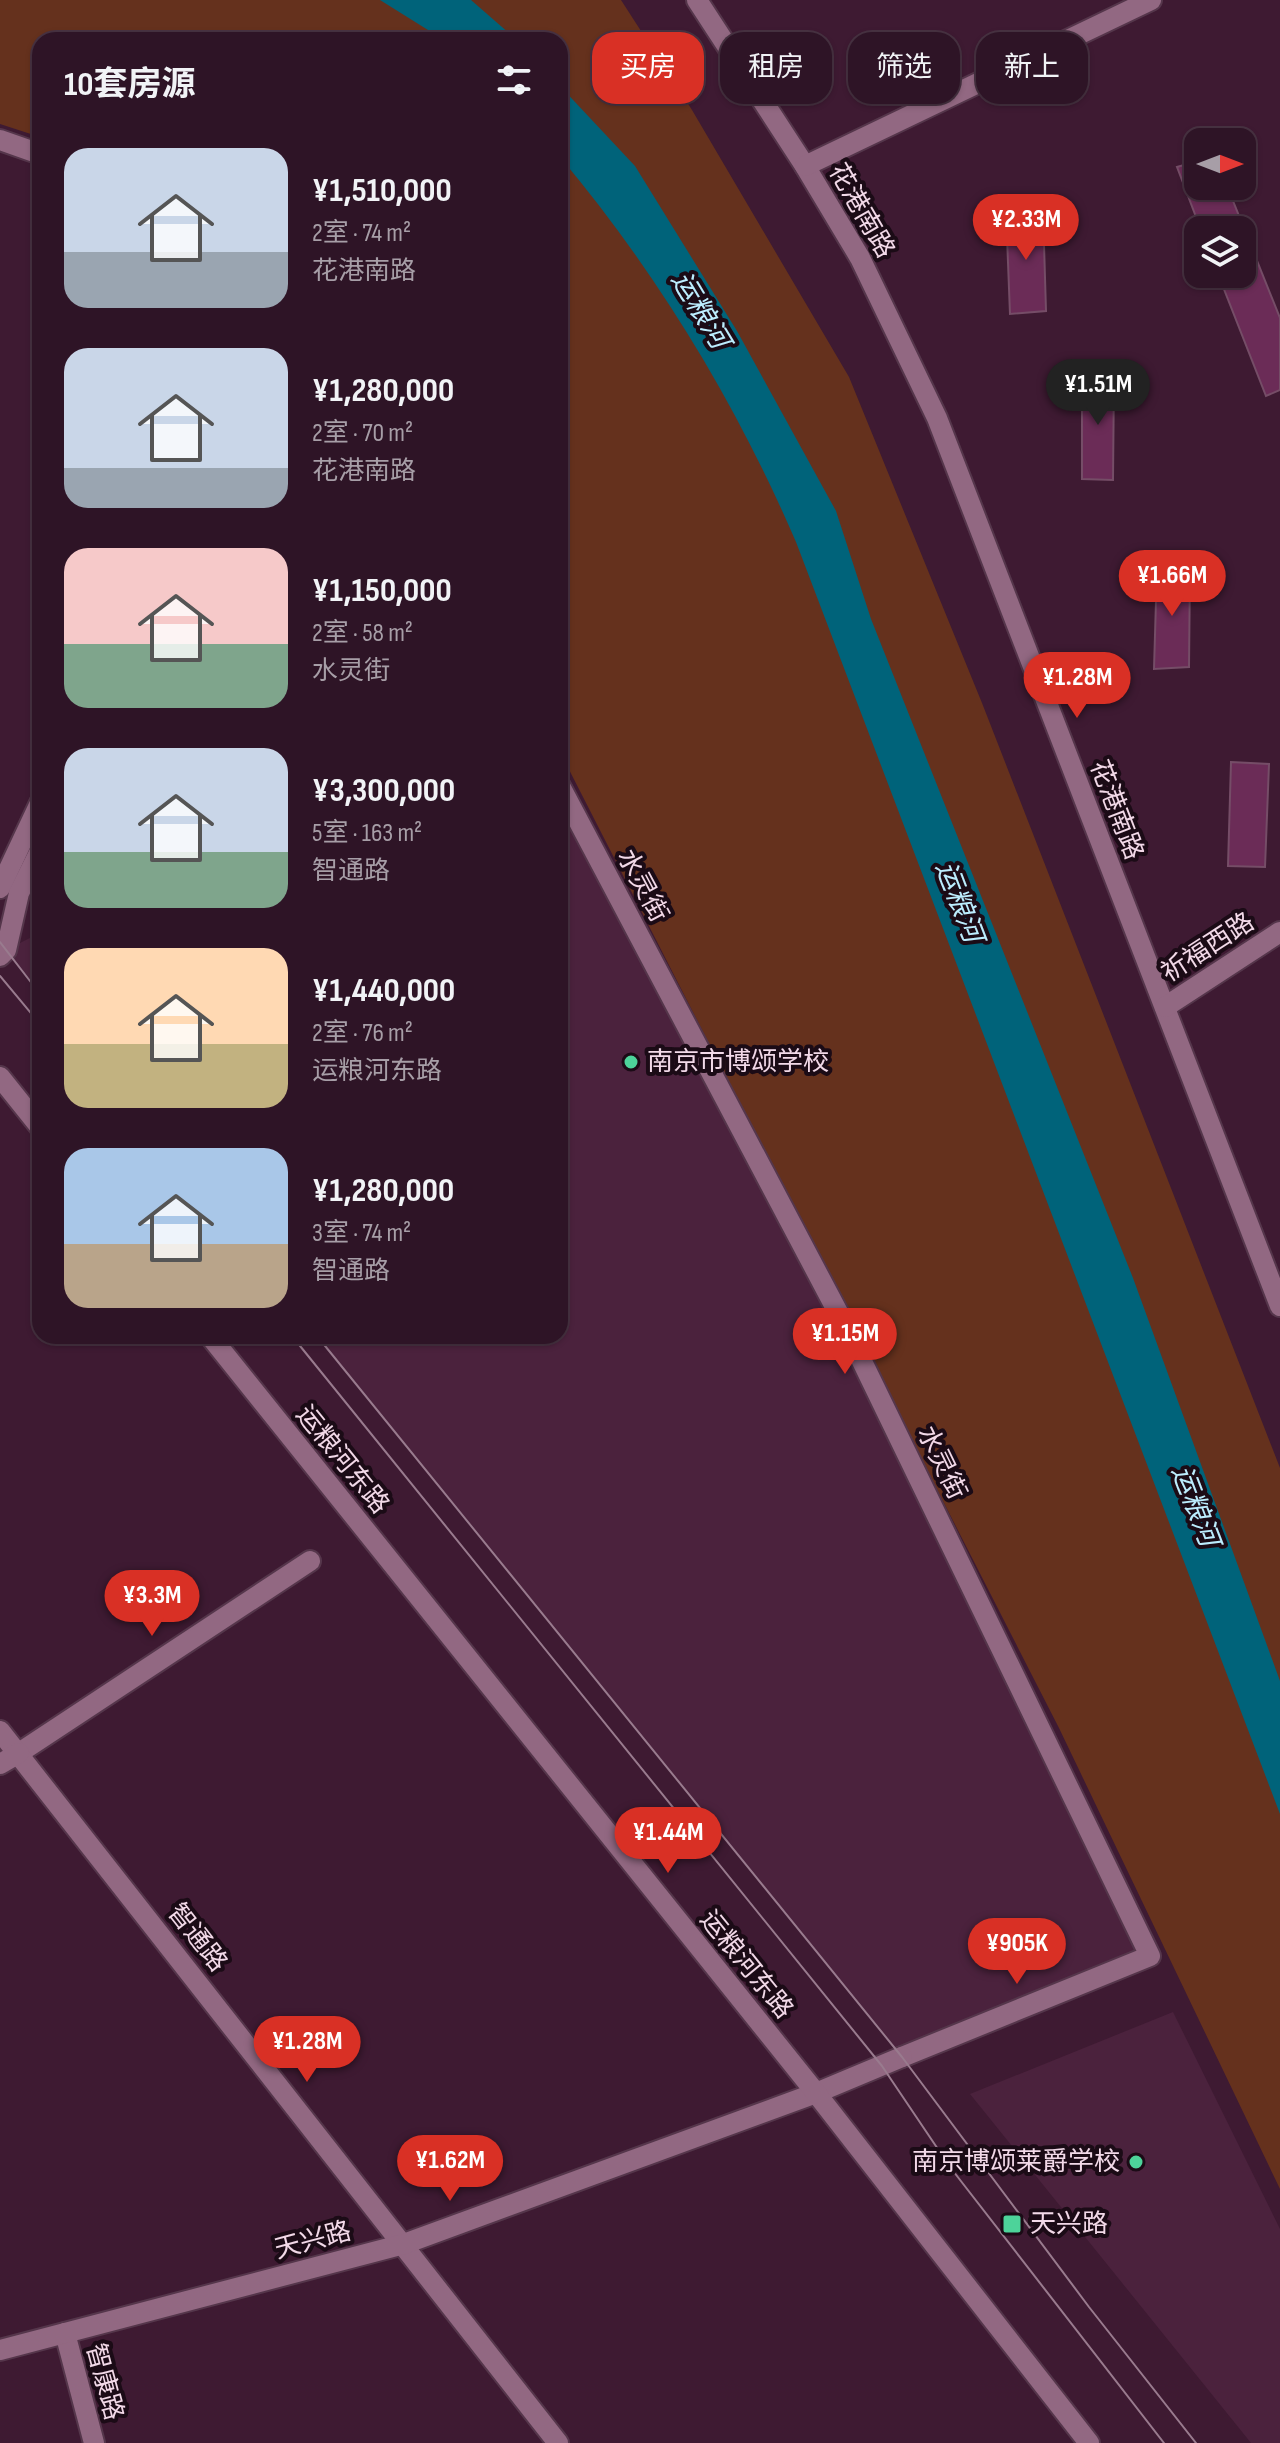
<!DOCTYPE html>
<html lang="zh">
<meta charset="utf-8">
<style>
:root{--surface:#2e1426;--page:#3a2132;--text:#f1f3f6;--muted:#a79ea7;--line:#493343;--accent:#d93025}
body{margin:0;font-family:"Sofia Sans Condensed","Noto Sans SC",sans-serif;background:var(--page);color:var(--text);height:100vh;display:flex;flex-direction:column;font-size:30px;white-space:nowrap}
*{box-sizing:border-box;margin:0}
p{font-size:26px;color:var(--muted)}
.icon{flex:none;width:44px;height:44px;fill:none;stroke:currentColor;stroke-width:2;stroke-linecap:round;stroke-linejoin:round}
.map{position:relative;flex:1;overflow:hidden}
.drawer{position:absolute;left:32px;top:32px;width:536px;height:1312px;display:flex;flex-direction:column;background:var(--surface);border-radius:24px;box-shadow:0 2px 6px #0004,0 0 0 2px var(--line)}
.drawer>*{flex:none}
.hud{position:absolute;left:592px;top:32px;width:568px;height:72px;display:flex;gap:16px}
.needle{width:52px;rotate:90deg}
.tools{position:absolute;left:1184px;top:128px;display:grid;gap:16px}
.tools a{display:grid;place-items:center;width:72px;height:72px;border-radius:16px;background:var(--surface);box-shadow:0 2px 6px #0004,0 0 0 2px var(--line);font-size:40px}
.price{position:absolute;translate:-50% -68px;padding:0 18px;border-radius:28px;background:var(--accent);color:#fff;font-size:26px;line-height:52px;filter:drop-shadow(0 2px 4px #0008)}
.price::after{content:'';position:absolute;left:50%;top:48px;width:24px;height:18px;margin-left:-12px;background:inherit;clip-path:polygon(0 0,100% 0,50% 100%)}
.price.current{background:#222;color:#fff}
ul{padding:0;list-style:none}
li{display:flex;align-items:center;gap:24px;height:200px;padding:0 32px}
li span{display:grid;place-items:center;flex:none;width:224px;height:160px;border-radius:24px;color:#555}
li>.icon{margin-inline-start:auto}
span .icon{width:96px;height:96px;fill:#fffc;stroke-width:1}
li b{font-size:34px}
h2{display:flex;justify-content:space-between;align-items:center;height:96px;padding:0 32px;font-size:34px}
.pill{padding:0 28px;border-radius:24px;background:var(--surface);box-shadow:0 2px 6px #0004,0 0 0 2px var(--line);font-size:28px;line-height:72px}
.pill.current{background:var(--accent);color:#fff}
.map>svg:first-child{display:block}
</style>
<div class="map">
<svg width="1280" height="2443" viewBox="0 0 1280 2443">
<rect width="100%" height="100%" fill="#3e1a32"/>
<g fill="#4b223d">
<path d="M560,788L989,1622L1150,1956L902,2057L318,1336H560Z"/>
<path d="M40,933V992L6,950Z"/>
<path d="M1173,2012L1280,2229V2443H1251L970,2094Z"/>
</g>
<path fill="#65311d" d="M0,0H621L692,110L849,377L982,703L1280,1468V2189L1059,1728L560,752V40H40V137L0,124Z"/>
<g fill="#00637a">
<path d="M380,0H471L517,40H444Z"/>
<path d="M560,86L635,166L737,331L836,511L871,619L1133,1278L1280,1681V1814L796,542C736,403 658,274 560,157Z"/>
</g>
<g fill="#6b2c57" stroke="#754d67" stroke-width="2">
<path d="M1198,161V186H1227L1280,318V390L1266,396L1218,274H1242V230H1201L1177,167Z"/>
<path d="M1006,211H1043L1046,311L1010,314Z"/>
<path d="M1082,375H1114L1113,480L1082,479Z"/>
<path d="M1190,566L1189,667L1154,669L1157,567Z"/>
<path d="M1231,762L1269,764L1265,867L1228,866Z"/>
</g>
<g fill="none" stroke-linecap="round" stroke-linejoin="round">
<defs>
<g id="minor">
<path d="M697,0L805,166L860,258L937,418L1280,1306"/>
<path d="M0,140L40,154"/>
<path d="M805,166L1151,0"/>
<path d="M560,786L842,1320L1150,1956L902,2057"/>
<path d="M1165,1007L1280,932"/>
<path d="M19,1753L310,1561"/>
</g>
<g id="tertiary">
<path d="M0,888L40,803"/>
<path d="M0,956L6,950L19,893L40,851"/>
<path d="M0,1731L558,2443"/>
<path d="M0,1764L19,1753"/>
<path d="M65,2333L94,2443"/>
<path d="M0,2350L404,2244L816,2093L902,2057"/>
</g>
<g id="secondary">
<path d="M0,1077L40,1127"/>
<path d="M210,1336L816,2093L1089,2443"/>
</g>
</defs>
<use href="#minor" stroke="#55364b" stroke-width="24"/>
<use href="#tertiary" stroke="#55364b" stroke-width="24"/>
<use href="#secondary" stroke="#55364b" stroke-width="24"/>
<use href="#minor" stroke="#926882" stroke-width="20"/>
<use href="#tertiary" stroke="#926882" stroke-width="20"/>
<use href="#secondary" stroke="#926882" stroke-width="20"/>
<g stroke="#997b8e" stroke-width="2">
<path d="M0,942L40,994"/>
<path d="M0,976L40,1024"/>
<path d="M292,1336L882,2066L950,2167L1164,2443"/>
<path d="M317,1336L902,2057L1089,2307L1196,2443"/>
</g>
</g>
<g fill="#4dd39a" stroke="#1b0b16" stroke-width="3">
<circle cx="631" cy="1062" r="8"/>
<circle cx="1136" cy="2162" r="8"/>
<rect x="1002" y="2214" width="20" height="20" rx="4"/>
</g>
<g text-anchor="middle" dominant-baseline="central" stroke-width="8" stroke-linejoin="round" paint-order="stroke">
<g font-size="26" fill="#f2d9e8" stroke="#1b0b16">
<text transform="translate(861 211) rotate(60)">花港南路</text>
<text transform="translate(1116 810) rotate(69)">花港南路</text>
<text transform="translate(642 886) rotate(62)">水灵街</text>
<text transform="translate(1208 948) rotate(-33)">祈福西路</text>
<text transform="translate(342 1460) rotate(51)">运粮河东路</text>
<text transform="translate(941 1463) rotate(64)">水灵街</text>
<text transform="translate(197 1938) rotate(52)">智通路</text>
<text transform="translate(746 1965) rotate(51)">运粮河东路</text>
<text transform="translate(313 2241) rotate(-15)">天兴路</text>
<text transform="translate(104 2382) rotate(75)">智康路</text>
</g>
<g font-size="26" fill="#f2d9e8" stroke="#1b0b16" text-anchor="start">
<text x="647" y="1062">南京市博颂学校</text>
<text x="1120" y="2162" text-anchor="end">南京博颂莱爵学校</text>
<text x="1030" y="2224">天兴路</text>
</g>
<g font-size="28" font-style="italic" fill="#bcedfe" stroke="#1b0b16">
<text transform="translate(700 310) rotate(59)">运粮河</text>
<text transform="translate(959 902) rotate(69)">运粮河</text>
<text transform="translate(1195 1506) rotate(69)">运粮河</text>
</g>
</g>
</svg>
<div class="tools">
<a><svg class="needle" viewBox="-14 -14 28 28"><path d="M0-13l5 13h-10z" fill="#e53935"/><path d="M0 13l5-13h-10z" fill="#a79ea7"/></svg></a>
<a><svg class="icon" aria-label="layers" viewBox="0 0 24 24"><path d="M12 4l9 5-9 5-9-5zM3 14l9 5 9-5"/></svg></a>
</div>
<b class="price" style="left:1026px;top:262px">¥2.33M</b>
<b class="price current" style="left:1098px;top:427px">¥1.51M</b>
<b class="price" style="left:1172px;top:618px">¥1.66M</b>
<b class="price" style="left:1077px;top:720px">¥1.28M</b>
<b class="price" style="left:845px;top:1376px">¥1.15M</b>
<b class="price" style="left:152px;top:1638px">¥3.3M</b>
<b class="price" style="left:668px;top:1875px">¥1.44M</b>
<b class="price" style="left:1017px;top:1986px">¥905K</b>
<b class="price" style="left:307px;top:2084px">¥1.28M</b>
<b class="price" style="left:450px;top:2203px">¥1.62M</b>
<div class="hud">
<a class="pill current">买房</a>
<a class="pill">租房</a>
<a class="pill">筛选</a>
<a class="pill">新上</a>
</div>
<section class="drawer">
<h2>10套房源<svg class="icon" aria-label="filters" viewBox="0 0 24 24"><path d="M4 7h16M4 17h16"/><circle cx="9" cy="7" r="2"/><circle cx="15" cy="17" r="2"/></svg></h2>
<ul>
<li><span style="background:linear-gradient(#c9d6e8 65%,#9aa5b1 0)"><svg class="icon" aria-label="home" viewBox="0 0 24 24"><path d="M3 11l9-7 9 7M6 9v11h12V9"/></svg></span><div><b>¥1,510,000</b><p>2室 · 74 m²</p><p>花港南路</p></div></li>
<li><span style="background:linear-gradient(#c9d6e8 75%,#9aa5b1 0)"><svg class="icon" aria-label="home" viewBox="0 0 24 24"><path d="M3 11l9-7 9 7M6 9v11h12V9"/></svg></span><div><b>¥1,280,000</b><p>2室 · 70 m²</p><p>花港南路</p></div></li>
<li><span style="background:linear-gradient(#f6c9c9 60%,#7fa58c 0)"><svg class="icon" aria-label="home" viewBox="0 0 24 24"><path d="M3 11l9-7 9 7M6 9v11h12V9"/></svg></span><div><b>¥1,150,000</b><p>2室 · 58 m²</p><p>水灵街</p></div></li>
<li><span style="background:linear-gradient(#c9d6e8 65%,#7fa58c 0)"><svg class="icon" aria-label="home" viewBox="0 0 24 24"><path d="M3 11l9-7 9 7M6 9v11h12V9"/></svg></span><div><b>¥3,300,000</b><p>5室 · 163 m²</p><p>智通路</p></div></li>
<li><span style="background:linear-gradient(#ffd9b3 60%,#c2b280 0)"><svg class="icon" aria-label="home" viewBox="0 0 24 24"><path d="M3 11l9-7 9 7M6 9v11h12V9"/></svg></span><div><b>¥1,440,000</b><p>2室 · 76 m²</p><p>运粮河东路</p></div></li>
<li><span style="background:linear-gradient(#a9c7e8 60%,#b9a48a 0)"><svg class="icon" aria-label="home" viewBox="0 0 24 24"><path d="M3 11l9-7 9 7M6 9v11h12V9"/></svg></span><div><b>¥1,280,000</b><p>3室 · 74 m²</p><p>智通路</p></div></li>
</ul>
</section>
</div>
